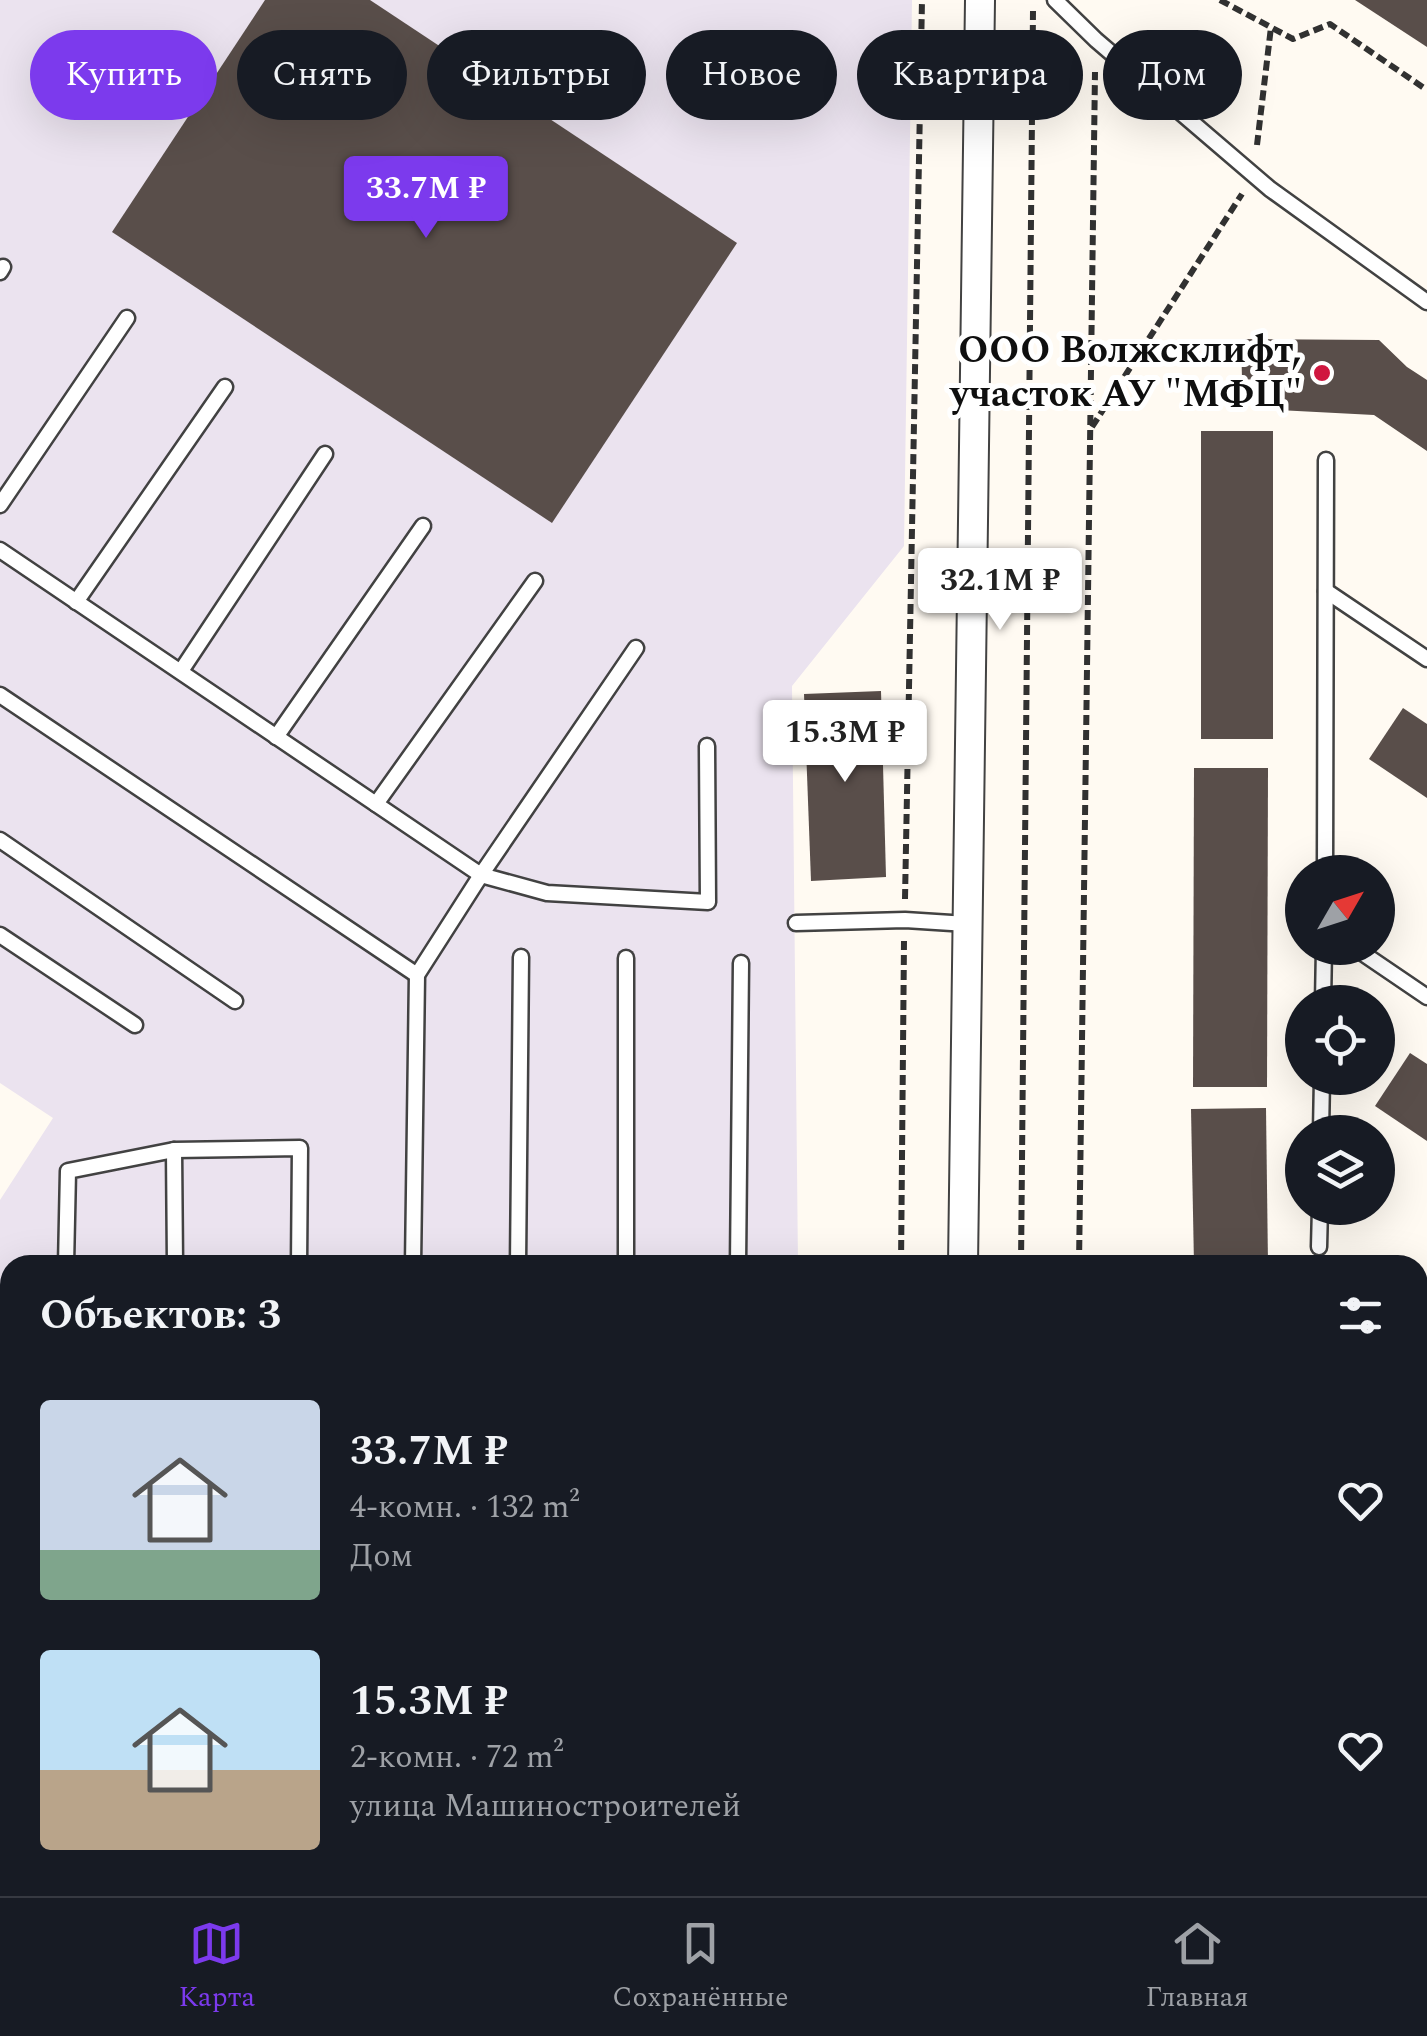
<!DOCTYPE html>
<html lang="ru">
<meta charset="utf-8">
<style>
:root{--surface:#171b24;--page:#242831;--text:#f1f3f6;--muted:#9ea1a6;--line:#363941;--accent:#7c3aed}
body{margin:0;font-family:Spectral,serif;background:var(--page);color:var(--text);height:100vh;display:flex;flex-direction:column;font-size:38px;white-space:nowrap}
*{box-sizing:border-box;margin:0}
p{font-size:32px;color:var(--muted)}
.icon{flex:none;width:55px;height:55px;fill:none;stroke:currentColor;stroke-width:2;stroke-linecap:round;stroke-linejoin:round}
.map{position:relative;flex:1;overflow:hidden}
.side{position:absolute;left:0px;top:1255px;width:1428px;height:642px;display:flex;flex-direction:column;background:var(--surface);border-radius:30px 30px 0 0;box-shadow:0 10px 40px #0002}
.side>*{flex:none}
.hud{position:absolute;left:30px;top:30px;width:1368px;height:90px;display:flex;gap:20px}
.needle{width:65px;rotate:51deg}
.buttons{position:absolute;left:1285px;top:855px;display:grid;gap:20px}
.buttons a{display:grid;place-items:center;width:110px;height:110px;border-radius:50%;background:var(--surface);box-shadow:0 10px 40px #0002;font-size:50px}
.price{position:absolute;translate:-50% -85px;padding:0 22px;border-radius:10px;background:#fff;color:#222;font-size:32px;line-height:65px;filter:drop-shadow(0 2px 5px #0008)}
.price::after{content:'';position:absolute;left:50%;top:60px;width:30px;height:22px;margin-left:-15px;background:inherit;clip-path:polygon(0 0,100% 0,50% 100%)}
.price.on{background:var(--accent);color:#fff}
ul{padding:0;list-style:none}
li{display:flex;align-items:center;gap:30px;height:250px;padding:0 40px}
li span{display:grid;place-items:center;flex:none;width:280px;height:200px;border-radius:10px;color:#555}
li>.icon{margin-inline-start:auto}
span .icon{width:120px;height:120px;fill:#fffc;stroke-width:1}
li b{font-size:42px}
h2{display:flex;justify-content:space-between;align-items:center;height:120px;padding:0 40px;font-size:42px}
.pill{padding:0 35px;border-radius:45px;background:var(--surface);box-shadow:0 10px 40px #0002;font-size:35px;line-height:90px}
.pill.on{background:var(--accent);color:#fff}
.menu{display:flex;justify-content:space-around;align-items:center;height:140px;border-top:2px solid var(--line);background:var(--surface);font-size:28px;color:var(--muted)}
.menu a{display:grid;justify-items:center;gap:5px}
.menu .on{color:var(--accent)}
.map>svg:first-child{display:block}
</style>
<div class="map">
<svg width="1427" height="1896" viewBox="0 0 1427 1896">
<rect width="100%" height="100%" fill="#fffaf2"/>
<g fill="#ebe3ef">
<path d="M0,0H912L904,546L792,686L798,1265H10V1849H0V1200L53,1118L0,1083Z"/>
<path d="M65,1888H802V1896H64Z"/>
</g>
<g fill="#594e4a">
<path d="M265,0H370L737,243L552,523L112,232Z"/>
<path d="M1355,0H1427V47Z"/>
<path d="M1241,339L1379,340L1407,367L1427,380V451L1374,415L1278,410V381L1242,379Z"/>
<rect x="1201" y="431" width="72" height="308"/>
<path d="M881,691L886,877L811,881L804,694Z"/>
<path d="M1403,708L1427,724V798L1369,759Z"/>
<path d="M1194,768H1268L1267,1087H1193Z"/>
<path d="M1410,1053L1427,1064V1141L1375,1106Z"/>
<path d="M1266,1108L1268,1265H1194L1191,1109Z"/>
<rect x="1418" y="1694" width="9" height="76"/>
</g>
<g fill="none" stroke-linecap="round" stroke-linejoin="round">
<defs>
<g id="service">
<path d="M1055,0L1096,40L1270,189L1427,302"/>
<path d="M0,272L3,267"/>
<path d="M0,505L127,318"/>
<path d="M0,550L481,875L547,893L708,902L707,746"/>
<path d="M1326,591L1427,659"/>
<path d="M76,602L225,387"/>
<path d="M181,671L325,454"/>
<path d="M0,695L417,975"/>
<path d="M276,737L423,526"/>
<path d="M376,804L535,581"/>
<path d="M0,840L235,1001"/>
<path d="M1325,872L1326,460"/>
<path d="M796,923L905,920L967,924"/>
<path d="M0,935L135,1025"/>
<path d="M1355,948L1427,997"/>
<path d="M1323,1002L1324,948"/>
<path d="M1321,1132L1322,1078"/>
<path d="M174,1150L175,1265"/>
<path d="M1319,1247L1320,1208"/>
<path d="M66,1265L68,1171L174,1150L300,1148L299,1265"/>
<path d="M413,1265L417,975L481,875L636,648"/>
<path d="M518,1265L521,957"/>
<path d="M626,1265V958"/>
<path d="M738,1265L741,963"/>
<path d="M1418,1538H1427"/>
<path d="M0,1664H10"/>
<path d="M0,1792H10"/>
<path d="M1400,1888V1896"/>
<path d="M1182,1896V1888"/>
</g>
<g id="minor">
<path d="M963,1265L980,0"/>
<path d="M957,1888V1896"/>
</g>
</defs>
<use href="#service" stroke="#424242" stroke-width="19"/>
<use href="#minor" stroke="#424242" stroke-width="32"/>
<g stroke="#313131" stroke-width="6" stroke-dasharray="10 5" stroke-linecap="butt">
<path d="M1220,0L1293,39L1330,24L1427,90"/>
<path d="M1257,145L1271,27"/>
<path d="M1092,427L1242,194"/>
<path d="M905,899L922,0"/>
<path d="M901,1265L904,941"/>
<path d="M1021,1265L1033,11"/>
<path d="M1079,1265L1095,72"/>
<path d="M898,1888V1896"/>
<path d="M1012,1896V1888"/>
</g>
<use href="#service" stroke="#fff" stroke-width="14"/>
<use href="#minor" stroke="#fff" stroke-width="28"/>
</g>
<circle fill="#d0173f" stroke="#fff" stroke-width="4" cx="1322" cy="373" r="10"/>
<g text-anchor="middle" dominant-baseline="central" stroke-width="10" stroke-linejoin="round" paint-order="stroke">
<g font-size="38" font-weight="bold" fill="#0f0f0f" stroke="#fff" text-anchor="end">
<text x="1302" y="351">ООО Волжсклифт,<tspan x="1302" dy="44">участок АУ "МФЦ"</tspan></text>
</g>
</g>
</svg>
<div class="buttons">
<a><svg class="needle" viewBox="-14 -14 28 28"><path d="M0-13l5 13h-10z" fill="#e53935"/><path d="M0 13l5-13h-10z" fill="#9ea1a6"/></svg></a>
<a><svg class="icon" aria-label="locate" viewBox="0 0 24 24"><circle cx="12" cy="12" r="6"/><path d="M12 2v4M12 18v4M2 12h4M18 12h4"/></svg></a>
<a><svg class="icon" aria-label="layers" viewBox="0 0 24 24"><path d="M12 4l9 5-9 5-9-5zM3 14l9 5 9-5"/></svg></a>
</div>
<b class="price on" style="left:426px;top:241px">33.7M ₽</b>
<b class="price" style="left:1000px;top:633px">32.1M ₽</b>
<b class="price" style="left:845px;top:785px">15.3M ₽</b>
<div class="hud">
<a class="pill on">Купить</a>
<a class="pill">Снять</a>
<a class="pill">Фильтры</a>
<a class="pill">Новое</a>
<a class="pill">Квартира</a>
<a class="pill">Дом</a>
</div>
<section class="side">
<h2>Объектов: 3<svg class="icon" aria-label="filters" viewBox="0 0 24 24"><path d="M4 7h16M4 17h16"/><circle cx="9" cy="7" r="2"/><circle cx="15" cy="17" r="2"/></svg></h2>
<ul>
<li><span style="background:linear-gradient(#c9d6e8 75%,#7fa58c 0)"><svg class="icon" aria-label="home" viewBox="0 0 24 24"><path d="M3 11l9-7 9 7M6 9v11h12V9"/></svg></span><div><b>33.7M ₽</b><p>4-комн. · 132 m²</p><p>Дом</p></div><svg class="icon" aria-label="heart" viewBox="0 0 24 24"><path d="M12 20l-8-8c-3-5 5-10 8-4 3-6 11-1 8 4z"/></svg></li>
<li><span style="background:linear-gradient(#bfe0f5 60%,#b9a48a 0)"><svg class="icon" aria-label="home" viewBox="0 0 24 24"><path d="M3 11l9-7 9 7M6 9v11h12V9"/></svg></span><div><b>15.3M ₽</b><p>2-комн. · 72 m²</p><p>улица Машиностроителей</p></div><svg class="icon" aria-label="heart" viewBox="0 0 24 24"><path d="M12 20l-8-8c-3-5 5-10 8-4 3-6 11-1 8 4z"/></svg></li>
</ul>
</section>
</div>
<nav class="menu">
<a class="on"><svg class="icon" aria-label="map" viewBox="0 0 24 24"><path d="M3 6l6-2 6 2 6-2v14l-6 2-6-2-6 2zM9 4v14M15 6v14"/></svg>Карта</a>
<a><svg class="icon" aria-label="saved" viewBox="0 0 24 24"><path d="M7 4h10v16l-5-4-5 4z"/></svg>Сохранённые</a>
<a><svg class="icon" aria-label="home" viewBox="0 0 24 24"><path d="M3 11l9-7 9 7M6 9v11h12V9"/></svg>Главная</a>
</nav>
